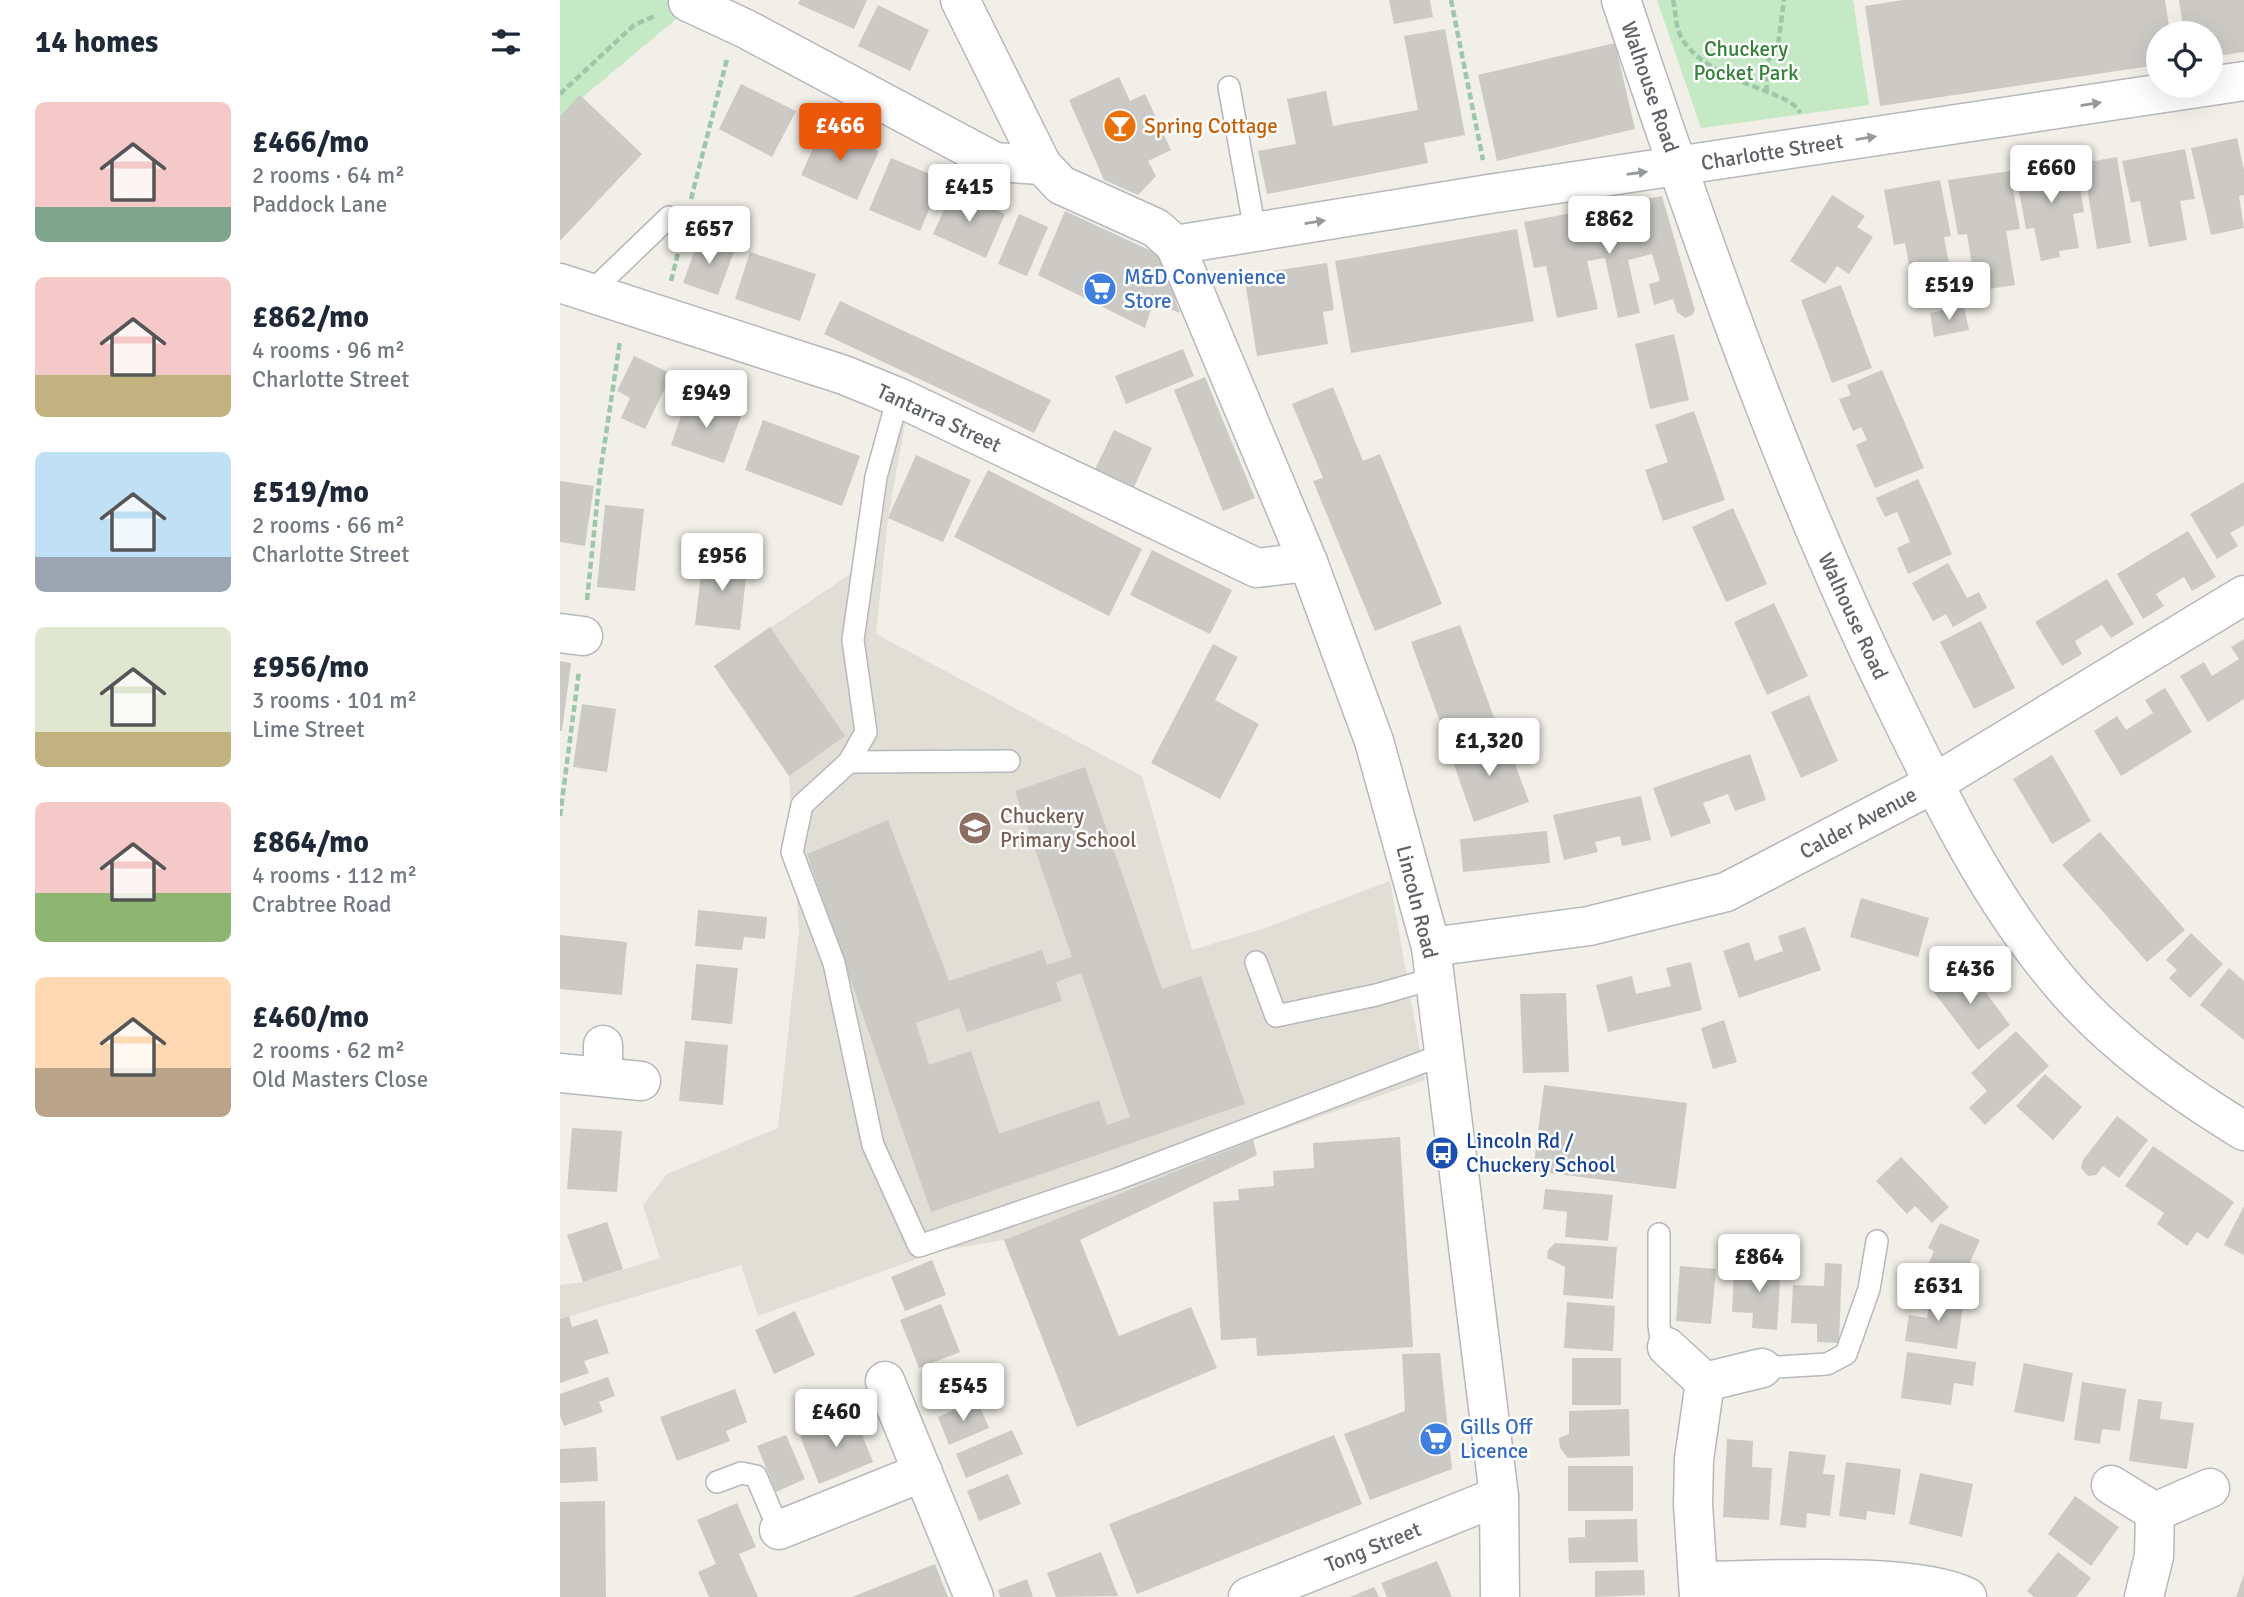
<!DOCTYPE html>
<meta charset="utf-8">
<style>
:root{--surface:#fff;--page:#f2f2f3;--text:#1f2937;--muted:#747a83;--accent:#ea580c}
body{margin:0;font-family:Signika,sans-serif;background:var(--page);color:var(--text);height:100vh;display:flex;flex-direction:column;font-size:26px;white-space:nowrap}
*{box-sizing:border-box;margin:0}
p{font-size:23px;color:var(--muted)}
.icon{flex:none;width:38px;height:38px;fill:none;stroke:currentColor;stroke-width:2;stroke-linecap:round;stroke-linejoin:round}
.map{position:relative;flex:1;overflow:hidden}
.side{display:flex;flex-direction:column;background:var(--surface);width:560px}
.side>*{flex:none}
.controls{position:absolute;left:1586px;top:21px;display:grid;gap:14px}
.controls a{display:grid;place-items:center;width:77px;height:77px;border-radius:50%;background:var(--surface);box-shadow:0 7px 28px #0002;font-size:35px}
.price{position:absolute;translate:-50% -60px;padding:0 16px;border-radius:7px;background:#fff;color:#222;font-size:23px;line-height:46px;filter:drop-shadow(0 2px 4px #0008)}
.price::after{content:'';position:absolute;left:50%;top:42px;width:21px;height:16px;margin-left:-10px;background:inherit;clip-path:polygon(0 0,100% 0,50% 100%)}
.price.active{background:var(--accent);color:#fff}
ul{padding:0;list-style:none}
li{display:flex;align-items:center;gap:21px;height:175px;padding:0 35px}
li span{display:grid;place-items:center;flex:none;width:196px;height:140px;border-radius:10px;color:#555}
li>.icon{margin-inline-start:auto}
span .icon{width:84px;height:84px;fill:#fffc;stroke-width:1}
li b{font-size:30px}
h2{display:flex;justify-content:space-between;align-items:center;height:84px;padding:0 35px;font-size:30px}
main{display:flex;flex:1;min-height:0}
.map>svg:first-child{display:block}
</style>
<main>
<section class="side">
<h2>14 homes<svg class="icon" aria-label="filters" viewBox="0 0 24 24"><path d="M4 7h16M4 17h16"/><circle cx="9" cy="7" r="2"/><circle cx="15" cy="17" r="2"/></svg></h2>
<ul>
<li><span style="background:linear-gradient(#f6c9c9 75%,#7fa58c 0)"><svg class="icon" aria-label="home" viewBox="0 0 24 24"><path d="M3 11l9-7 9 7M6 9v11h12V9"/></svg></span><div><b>£466/mo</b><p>2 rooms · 64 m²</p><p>Paddock Lane</p></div></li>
<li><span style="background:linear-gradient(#f6c9c9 70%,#c2b280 0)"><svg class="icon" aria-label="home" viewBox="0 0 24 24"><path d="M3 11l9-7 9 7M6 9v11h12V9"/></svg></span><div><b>£862/mo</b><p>4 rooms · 96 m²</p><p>Charlotte Street</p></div></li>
<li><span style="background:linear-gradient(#bfe0f5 75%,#9aa5b1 0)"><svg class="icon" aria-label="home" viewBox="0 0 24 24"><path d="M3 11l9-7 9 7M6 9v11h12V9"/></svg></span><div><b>£519/mo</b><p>2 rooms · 66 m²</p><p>Charlotte Street</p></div></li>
<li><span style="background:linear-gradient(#dfe7d0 75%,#c2b280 0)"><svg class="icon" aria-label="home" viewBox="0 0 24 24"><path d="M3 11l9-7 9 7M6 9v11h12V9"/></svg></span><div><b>£956/mo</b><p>3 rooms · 101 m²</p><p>Lime Street</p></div></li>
<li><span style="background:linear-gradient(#f6c9c9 65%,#8fb573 0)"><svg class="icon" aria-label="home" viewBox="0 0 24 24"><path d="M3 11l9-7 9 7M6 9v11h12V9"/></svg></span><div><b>£864/mo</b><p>4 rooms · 112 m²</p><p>Crabtree Road</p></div></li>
<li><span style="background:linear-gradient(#ffd9b3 65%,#b9a48a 0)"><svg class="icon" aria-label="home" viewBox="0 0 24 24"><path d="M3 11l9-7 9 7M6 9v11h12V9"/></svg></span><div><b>£460/mo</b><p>2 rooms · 62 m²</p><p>Old Masters Close</p></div></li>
</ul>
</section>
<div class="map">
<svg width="1684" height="1597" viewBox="0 0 1684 1597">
<rect width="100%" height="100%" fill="#f1efe8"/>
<path fill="#e1ded6" d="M323,406L346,418L328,518L316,634L582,776L632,950L702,929L830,881L865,1080L693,1140L444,1240L379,1251L198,1316L181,1265L0,1319V1285L23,1282L100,1258L83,1205L107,1174L218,1128L239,932L229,776L154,666L293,572Z"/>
<g fill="#c5e8c5">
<path d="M0,0H139L0,116Z"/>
<path d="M1097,0H1293L1309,105L1141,128Z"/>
</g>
<g fill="#cccac5" fill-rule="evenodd">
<path d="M240,0H307L294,29L238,4Z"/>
<path d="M829,0H870L873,17L834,24Z"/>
<path d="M1343,0H1605L1610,33H1598V65L1320,106L1305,6Z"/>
<path d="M1619,0H1684V52L1650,57V33H1624Z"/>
<path d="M318,5L369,30L350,71L298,46Z"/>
<path d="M885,29L905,135L864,143L868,163L707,194L698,151L736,144L727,99L766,91L773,126L858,110L844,36Z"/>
<path d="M1055,43L1075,129L937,161L918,75Z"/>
<path d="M559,77L570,101L585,94L611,150L588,161L596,176L578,195L544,180L509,100Z"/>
<path d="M181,84L236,111L212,157L159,129Z"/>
<path d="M20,95L82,154L0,241V116Z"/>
<path d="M263,126L319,151L297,200L241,175Z"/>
<path d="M1677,138L1684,170V195L1679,196L1684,228L1651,235L1631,148Z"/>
<path d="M1625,149L1635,199L1620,201L1627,240L1589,247L1580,201L1571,203L1562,161Z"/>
<path d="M1557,157L1571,243L1537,249L1523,163Z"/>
<path d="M331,158L382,179L360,231L309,210Z"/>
<path d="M1515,158L1524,212L1513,214L1519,248L1499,251L1500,257L1481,261L1474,228L1466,229L1455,169Z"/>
<path d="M1450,171L1460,229L1446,231L1455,285L1416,291L1407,234L1398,235L1388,180Z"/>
<path d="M1380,180L1391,236L1384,237L1395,296L1356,303L1345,243L1334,245L1324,190Z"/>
<path d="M393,190L445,214L426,258L373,234Z"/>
<path d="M1272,195L1305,216L1297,227L1313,237L1289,274L1277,266L1265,284L1230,261Z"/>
<path d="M1102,196L1135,310L1132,315L1125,318L1117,312L1113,299L1094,305L1089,284L1100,281L1092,254L1068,260L1080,313L1058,318L1045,258L1027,261L1038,309L997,318L986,266L974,268L964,222Z"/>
<path d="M505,211L600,255L620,313L593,303L585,328L478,275Z"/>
<path d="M459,214L488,227L467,276L438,264Z"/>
<path d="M957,229L974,321L791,353L775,261Z"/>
<path d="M140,236L175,249L158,295L123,283Z"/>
<path d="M190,252L256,274L240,321L175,299Z"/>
<path d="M767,263L774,310L763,312L768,344L697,356L684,275Z"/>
<path d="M1281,285L1312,368L1272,383L1241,300Z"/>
<path d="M280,301L491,400L474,433L264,334Z"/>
<path d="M1404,306L1409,330L1374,337L1370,313Z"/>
<path d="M1114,334L1129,400L1090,409L1075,344Z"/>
<path d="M623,349L634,376L566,404L555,376Z"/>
<path d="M74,356L112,374L85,429L61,418L70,398L57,391Z"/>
<path d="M1322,370L1364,468L1315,488L1296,445L1307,440L1301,427L1293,431L1279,399L1291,395L1287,385Z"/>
<path d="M645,377L695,498L663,511L614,390Z"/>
<path d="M773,387L803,461L820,454L882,604L815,631L753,481L763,478L732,404Z"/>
<path d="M127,398L181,416L164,463L111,445Z"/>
<path d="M1134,411L1165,500L1103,521L1085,470L1108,462L1095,425Z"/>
<path d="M203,420L300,456L282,506L185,470Z"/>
<path d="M554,430L592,448L574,487L535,469Z"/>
<path d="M356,455L411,480L383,542L328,518Z"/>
<path d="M428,470L582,549L549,616L394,537Z"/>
<path d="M1358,479L1392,554L1348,574L1337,548L1350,542L1337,512L1325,517L1316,498Z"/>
<path d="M0,481L34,486L25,546L0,542Z"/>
<path d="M1684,482V525L1670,533L1678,546L1657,559L1630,514Z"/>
<path d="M45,505L84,509L75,591L37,587Z"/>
<path d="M1173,508L1207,584L1166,602L1132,527Z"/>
<path d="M1628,531L1656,577L1632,591L1624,577L1596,594L1604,606L1583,619L1557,574Z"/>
<path d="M592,550L672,590L650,634L570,595Z"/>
<path d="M143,556L188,561L180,630L135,625Z"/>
<path d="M1388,563L1407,598L1419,592L1427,608L1393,627L1386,614L1373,621L1352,583Z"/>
<path d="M1547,579L1574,624L1551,638L1542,625L1515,641L1522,654L1502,666L1475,622Z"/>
<path d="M1214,603L1248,676L1207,695L1174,622Z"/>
<path d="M1421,621L1455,688L1414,709L1380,642Z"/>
<path d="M900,625L936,723L887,741L851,642Z"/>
<path d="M210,627L285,736L229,776L154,666Z"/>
<path d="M1684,639V699L1648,722L1620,676L1644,662L1652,676L1679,659L1671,647Z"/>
<path d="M653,644L678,657L655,700L699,724L660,799L591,763Z"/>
<path d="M0,661L11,663L2,731H0Z"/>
<path d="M1605,688L1632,732L1561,776L1534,731L1557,716L1566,730L1593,713L1585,700Z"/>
<path d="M1249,695L1278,761L1241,778L1211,712Z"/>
<path d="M22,704L56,709L47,772L13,767Z"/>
<path d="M944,734L969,802L914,822L890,753Z"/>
<path d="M1190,754L1206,800L1175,811L1168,794L1143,803L1151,823L1111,837L1093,788Z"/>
<path d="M1492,755L1531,821L1492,844L1453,779Z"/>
<path d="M525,767L602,989L641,976L685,1104L371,1212L247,854L328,820L389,981L482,950L487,965L512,957L455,791ZM521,973L570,1117L547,1125L539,1100L439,1134L411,1051L369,1065L356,1023L399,1008L407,1032L502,1001L496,982Z"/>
<path d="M1081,796L1091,840L1062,846L1060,836L1035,842L1038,852L1004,860L993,815Z"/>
<path d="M987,831L990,863L903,872L900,839Z"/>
<path d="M1540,832L1625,930L1587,962L1502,865Z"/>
<path d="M1301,898L1369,918L1358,957L1290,937Z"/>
<path d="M138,910L207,917L205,939L184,937L182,950L135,946Z"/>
<path d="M1245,927L1261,970L1179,998L1163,951L1189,942L1195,961L1223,951L1218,936Z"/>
<path d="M1631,933L1663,964L1630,998L1609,978L1617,970L1606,960Z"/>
<path d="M0,935L67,942L62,995L0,989Z"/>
<path d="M1131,962L1142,1010L1048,1032L1036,985L1072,976L1076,994L1111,986L1106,968Z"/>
<path d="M1403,962L1450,1025L1418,1050L1370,987Z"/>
<path d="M136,964L178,968L172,1024L131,1020Z"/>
<path d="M1669,968L1684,981V1040L1640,1005Z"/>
<path d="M1006,993L1009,1072L963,1073L960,994Z"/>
<path d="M1164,1020L1177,1062L1153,1069L1141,1028Z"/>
<path d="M1456,1031L1489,1066L1425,1125L1409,1108L1427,1091L1411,1073Z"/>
<path d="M125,1041L168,1045L163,1105L119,1101Z"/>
<path d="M1485,1074L1522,1107L1493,1140L1456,1106Z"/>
<path d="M984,1085L1127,1103L1116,1189L973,1171Z"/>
<path d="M1557,1116L1588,1140L1559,1178L1543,1166L1536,1175L1528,1176L1521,1168L1523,1160Z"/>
<path d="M12,1128L62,1131L57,1192L7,1189Z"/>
<path d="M840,1137L853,1347L697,1356L696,1338L661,1340L653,1202L679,1200L678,1189L714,1186L713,1171L754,1168L753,1143Z"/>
<path d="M693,1140L697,1155L520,1240L559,1336L631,1307L657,1368L517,1427L444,1240Z"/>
<path d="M1593,1146L1674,1202L1648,1239L1637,1232L1627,1246L1597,1224L1604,1213L1565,1186Z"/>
<path d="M1341,1157L1389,1207L1372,1223L1355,1206L1347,1214L1316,1181Z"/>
<path d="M985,1189L1053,1195L1048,1241L1005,1237L1007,1212L983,1209Z"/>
<path d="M1684,1206V1255L1664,1245Z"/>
<path d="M47,1222L63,1269L23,1282L7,1235Z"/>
<path d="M1380,1223L1420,1240L1399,1286L1365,1272L1374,1251L1368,1248Z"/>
<path d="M995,1243L1057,1247L1053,1299L1003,1295L1005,1267L987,1258L988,1250Z"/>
<path d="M1212,1254L1220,1256L1221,1265L1217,1330L1192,1328L1193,1313L1172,1312L1174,1270L1204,1272L1205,1260Z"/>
<path d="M372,1260L386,1295L345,1311L331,1277Z"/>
<path d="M1265,1263L1282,1264L1279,1343L1257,1342V1324L1231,1323L1233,1285L1264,1286Z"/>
<path d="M1120,1266L1156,1269L1151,1324L1116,1321Z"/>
<path d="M1371,1292L1404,1298L1397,1349L1345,1341L1349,1315L1367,1318Z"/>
<path d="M1007,1302L1055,1306L1053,1351L1004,1348Z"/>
<path d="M381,1304L400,1352L359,1368L340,1320Z"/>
<path d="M235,1311L255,1355L214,1374L195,1330Z"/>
<path d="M9,1316L12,1327L37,1319L49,1353L24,1361L29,1373L0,1383V1319Z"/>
<path d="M1347,1352L1416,1362L1413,1386L1394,1383L1391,1405L1341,1398Z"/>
<path d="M880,1353L892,1469L810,1500L784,1434L845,1411L842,1354Z"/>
<rect x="1012" y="1358" width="49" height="47"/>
<path d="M1464,1363L1513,1373L1504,1422L1454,1412Z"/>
<path d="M405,1364L415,1388L376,1405L365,1380Z"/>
<path d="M48,1377L55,1396L39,1402L43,1412L4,1426L0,1416V1394Z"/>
<path d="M1522,1382L1566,1389L1560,1431L1542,1429L1540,1444L1514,1440Z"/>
<path d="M175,1389L187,1422L166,1431L170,1441L117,1461L100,1417Z"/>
<path d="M1578,1399L1602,1402L1600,1419L1634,1423L1627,1469L1569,1461Z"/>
<path d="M417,1400L429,1428L389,1445L378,1417Z"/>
<path d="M1069,1409L1070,1456L1008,1458L1000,1448L999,1438L1009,1434V1411Z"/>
<path d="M294,1415L313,1462L259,1484L240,1436Z"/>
<path d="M452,1430L463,1454L406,1478L396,1454Z"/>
<path d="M226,1435L245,1479L216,1492L197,1446Z"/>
<path d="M774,1435L802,1504L577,1594L549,1524Z"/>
<path d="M1167,1439L1193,1441L1192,1467L1212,1468L1209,1520L1163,1517Z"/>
<path d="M36,1447L38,1481L0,1483V1449Z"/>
<path d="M1229,1451L1266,1455L1263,1474L1275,1475L1270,1516L1247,1513L1246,1528L1220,1525Z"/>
<path d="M1286,1462L1341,1469L1335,1515L1307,1511L1306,1520L1279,1516Z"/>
<rect x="1008" y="1466" width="65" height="45"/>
<path d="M1360,1473L1413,1484L1402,1537L1349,1524Z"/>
<path d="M448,1474L461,1504L419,1521L407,1491Z"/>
<path d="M1515,1496L1559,1527L1531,1566L1488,1534Z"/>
<path d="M45,1501L46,1597H0V1502Z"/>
<path d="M177,1503L196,1547L179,1554L198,1597H149L138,1572L156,1564L137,1520Z"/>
<path d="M1077,1519L1078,1562L1009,1563L1008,1538L1025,1537V1520Z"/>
<path d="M541,1552L558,1596L496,1597L487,1573Z"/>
<path d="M1498,1552L1531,1578L1516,1597H1474L1467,1591Z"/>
<path d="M877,1561L892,1597H827L821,1583Z"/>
<path d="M375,1564L388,1597H292Z"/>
<path d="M1084,1570L1085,1595L1035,1597V1571Z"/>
<path d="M1684,1574V1597H1676Z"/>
<path d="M467,1579L473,1597H440L438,1590Z"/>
<path d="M814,1587L819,1597H790Z"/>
</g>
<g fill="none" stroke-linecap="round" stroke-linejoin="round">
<defs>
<g id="lane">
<path d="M669,87L695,231"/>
<path d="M31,292L109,217"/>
<path d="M345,399L338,397L316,477L293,640L306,732L289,762L242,805L232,852L274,963L313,1145L359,1246L557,1179L884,1054"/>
<path d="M289,762L449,761"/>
<path d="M696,962L716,1016L816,995L875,978"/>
<path d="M1099,1234V1325L1101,1339L1107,1347"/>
<path d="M1202,1368L1267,1364L1286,1354L1309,1289L1317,1241"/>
<path d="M157,1482L181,1473L196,1476L219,1530"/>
</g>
<g id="street">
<path d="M400,0L482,165L501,185L596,228L615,245L748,562L814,741L871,947L939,1496L940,1597"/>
<path d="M1061,0C1141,239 1223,477 1334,703C1382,802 1432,904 1504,987C1554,1045 1619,1091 1684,1131"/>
<path d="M128,2L186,29L435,162L482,165"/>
<path d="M615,245L929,194L1684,81"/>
<path d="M0,283L284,375L338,397L697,568L748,562"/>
<path d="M0,633L23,636"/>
<path d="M871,947L1029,926L1166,892L1373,784L1684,595"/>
<path d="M0,1073L81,1081"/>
<path d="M43,1076V1045"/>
<path d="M1107,1347L1145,1382L1202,1368"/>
<path d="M325,1381L414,1597"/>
<path d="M1551,1485L1595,1512L1650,1488"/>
<path d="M219,1530L363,1472"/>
<path d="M1139,1581C1205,1581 1353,1570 1407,1597"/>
<path d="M688,1597L939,1496"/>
<path d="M1139,1597L1133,1504L1134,1459L1145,1382"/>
<path d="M1584,1597L1594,1556L1595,1512"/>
</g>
</defs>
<use href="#lane" stroke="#b5b8bc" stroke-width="24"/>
<use href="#street" stroke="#b5b8bc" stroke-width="41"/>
<g stroke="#9cc7a9" stroke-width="4.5" stroke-dasharray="7 3.5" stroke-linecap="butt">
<path d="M891,0L923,160"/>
<path d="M1113,0C1116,13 1115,25 1121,37C1148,84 1232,90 1240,113"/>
<path d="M1207,92L1205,66L1218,45L1224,0"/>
<path d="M0,94L74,25L97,15"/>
<path d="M131,199L167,59"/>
<path d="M111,281L119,249"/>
<path d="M27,600L40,474L60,341"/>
<path d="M0,816L19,671"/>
</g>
<use href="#lane" stroke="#fff" stroke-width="21"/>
<use href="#street" stroke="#fff" stroke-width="38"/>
</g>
<defs><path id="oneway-solid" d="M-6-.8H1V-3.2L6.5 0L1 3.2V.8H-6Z" transform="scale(1.75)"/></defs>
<g fill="#979a9d">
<use href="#oneway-solid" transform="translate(1531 104) rotate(-9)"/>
<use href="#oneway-solid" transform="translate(1306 138) rotate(-9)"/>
<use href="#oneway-solid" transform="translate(1077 173) rotate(-8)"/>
<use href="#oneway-solid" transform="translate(755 222) rotate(-9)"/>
</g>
<defs>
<symbol id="bar-disc" viewBox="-11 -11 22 22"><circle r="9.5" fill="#e8710a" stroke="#fff"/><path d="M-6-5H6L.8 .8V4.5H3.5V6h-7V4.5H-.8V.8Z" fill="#fff"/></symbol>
<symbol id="supermarket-disc" viewBox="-11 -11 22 22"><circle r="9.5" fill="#3f7fe0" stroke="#fff"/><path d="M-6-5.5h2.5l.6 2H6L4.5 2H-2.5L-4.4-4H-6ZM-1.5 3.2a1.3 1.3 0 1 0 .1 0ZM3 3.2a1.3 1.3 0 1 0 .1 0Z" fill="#fff"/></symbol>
<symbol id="school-disc" viewBox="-11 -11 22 22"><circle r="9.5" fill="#8d6e63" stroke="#fff"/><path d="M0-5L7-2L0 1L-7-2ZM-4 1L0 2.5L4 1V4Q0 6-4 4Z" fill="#fff"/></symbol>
<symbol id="bus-disc" viewBox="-11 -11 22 22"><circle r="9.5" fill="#1a4fb4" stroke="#fff"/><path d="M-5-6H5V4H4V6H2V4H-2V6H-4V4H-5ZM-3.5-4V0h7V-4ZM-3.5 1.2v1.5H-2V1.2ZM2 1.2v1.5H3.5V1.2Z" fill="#fff"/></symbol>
</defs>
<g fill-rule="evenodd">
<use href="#bar-disc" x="541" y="107" width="38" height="38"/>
<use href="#supermarket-disc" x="521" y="270" width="38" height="38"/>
<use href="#school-disc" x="396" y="809" width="38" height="38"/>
<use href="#bus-disc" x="863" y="1134" width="38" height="38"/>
<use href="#supermarket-disc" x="857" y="1420" width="38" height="38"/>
</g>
<g text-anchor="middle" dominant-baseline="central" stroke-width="5" stroke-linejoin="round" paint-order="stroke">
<g font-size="21" fill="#348238" stroke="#fff">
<text x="1186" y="49">Chuckery<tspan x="1186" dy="24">Pocket Park</tspan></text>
</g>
<g font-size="21" fill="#5f6368" stroke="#fff">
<text transform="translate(1090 87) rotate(71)">Walhouse Road</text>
<text transform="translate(1212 152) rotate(-9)">Charlotte Street</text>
<text transform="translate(379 418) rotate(25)">Tantarra Street</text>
<text transform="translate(1293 616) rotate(65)">Walhouse Road</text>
<text transform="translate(1298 823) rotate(-28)">Calder Avenue</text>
<text transform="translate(857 902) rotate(76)">Lincoln Road</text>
<text transform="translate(813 1547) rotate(-22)">Tong Street</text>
</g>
<g font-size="21" fill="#c56008" stroke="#fff" text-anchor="start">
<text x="584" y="126">Spring Cottage</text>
</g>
<g font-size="21" fill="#366cbe" stroke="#fff" text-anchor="start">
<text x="564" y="277">M&amp;D Convenience<tspan x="564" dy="24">Store</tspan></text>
<text x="900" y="1427">Gills Off<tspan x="900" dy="24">Licence</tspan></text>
</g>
<g font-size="21" fill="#785e54" stroke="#fff" text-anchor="start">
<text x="440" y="816">Chuckery<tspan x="440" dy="24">Primary School</tspan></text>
</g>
<g font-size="21" fill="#164399" stroke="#fff" text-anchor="start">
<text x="906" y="1141">Lincoln Rd /<tspan x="906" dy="24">Chuckery School</tspan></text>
</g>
</g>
</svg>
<div class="controls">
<a><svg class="icon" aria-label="locate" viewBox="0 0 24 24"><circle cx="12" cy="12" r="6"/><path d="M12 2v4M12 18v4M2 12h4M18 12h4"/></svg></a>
</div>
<b class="price active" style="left:280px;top:163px">£466</b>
<b class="price" style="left:1491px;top:205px">£660</b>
<b class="price" style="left:409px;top:224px">£415</b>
<b class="price" style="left:1049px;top:256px">£862</b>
<b class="price" style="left:149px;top:266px">£657</b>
<b class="price" style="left:1389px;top:322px">£519</b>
<b class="price" style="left:146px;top:430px">£949</b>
<b class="price" style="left:162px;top:593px">£956</b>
<b class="price" style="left:929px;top:778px">£1,320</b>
<b class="price" style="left:1410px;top:1006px">£436</b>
<b class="price" style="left:1199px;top:1294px">£864</b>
<b class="price" style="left:1378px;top:1323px">£631</b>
<b class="price" style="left:403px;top:1423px">£545</b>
<b class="price" style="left:276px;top:1449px">£460</b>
</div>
</main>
